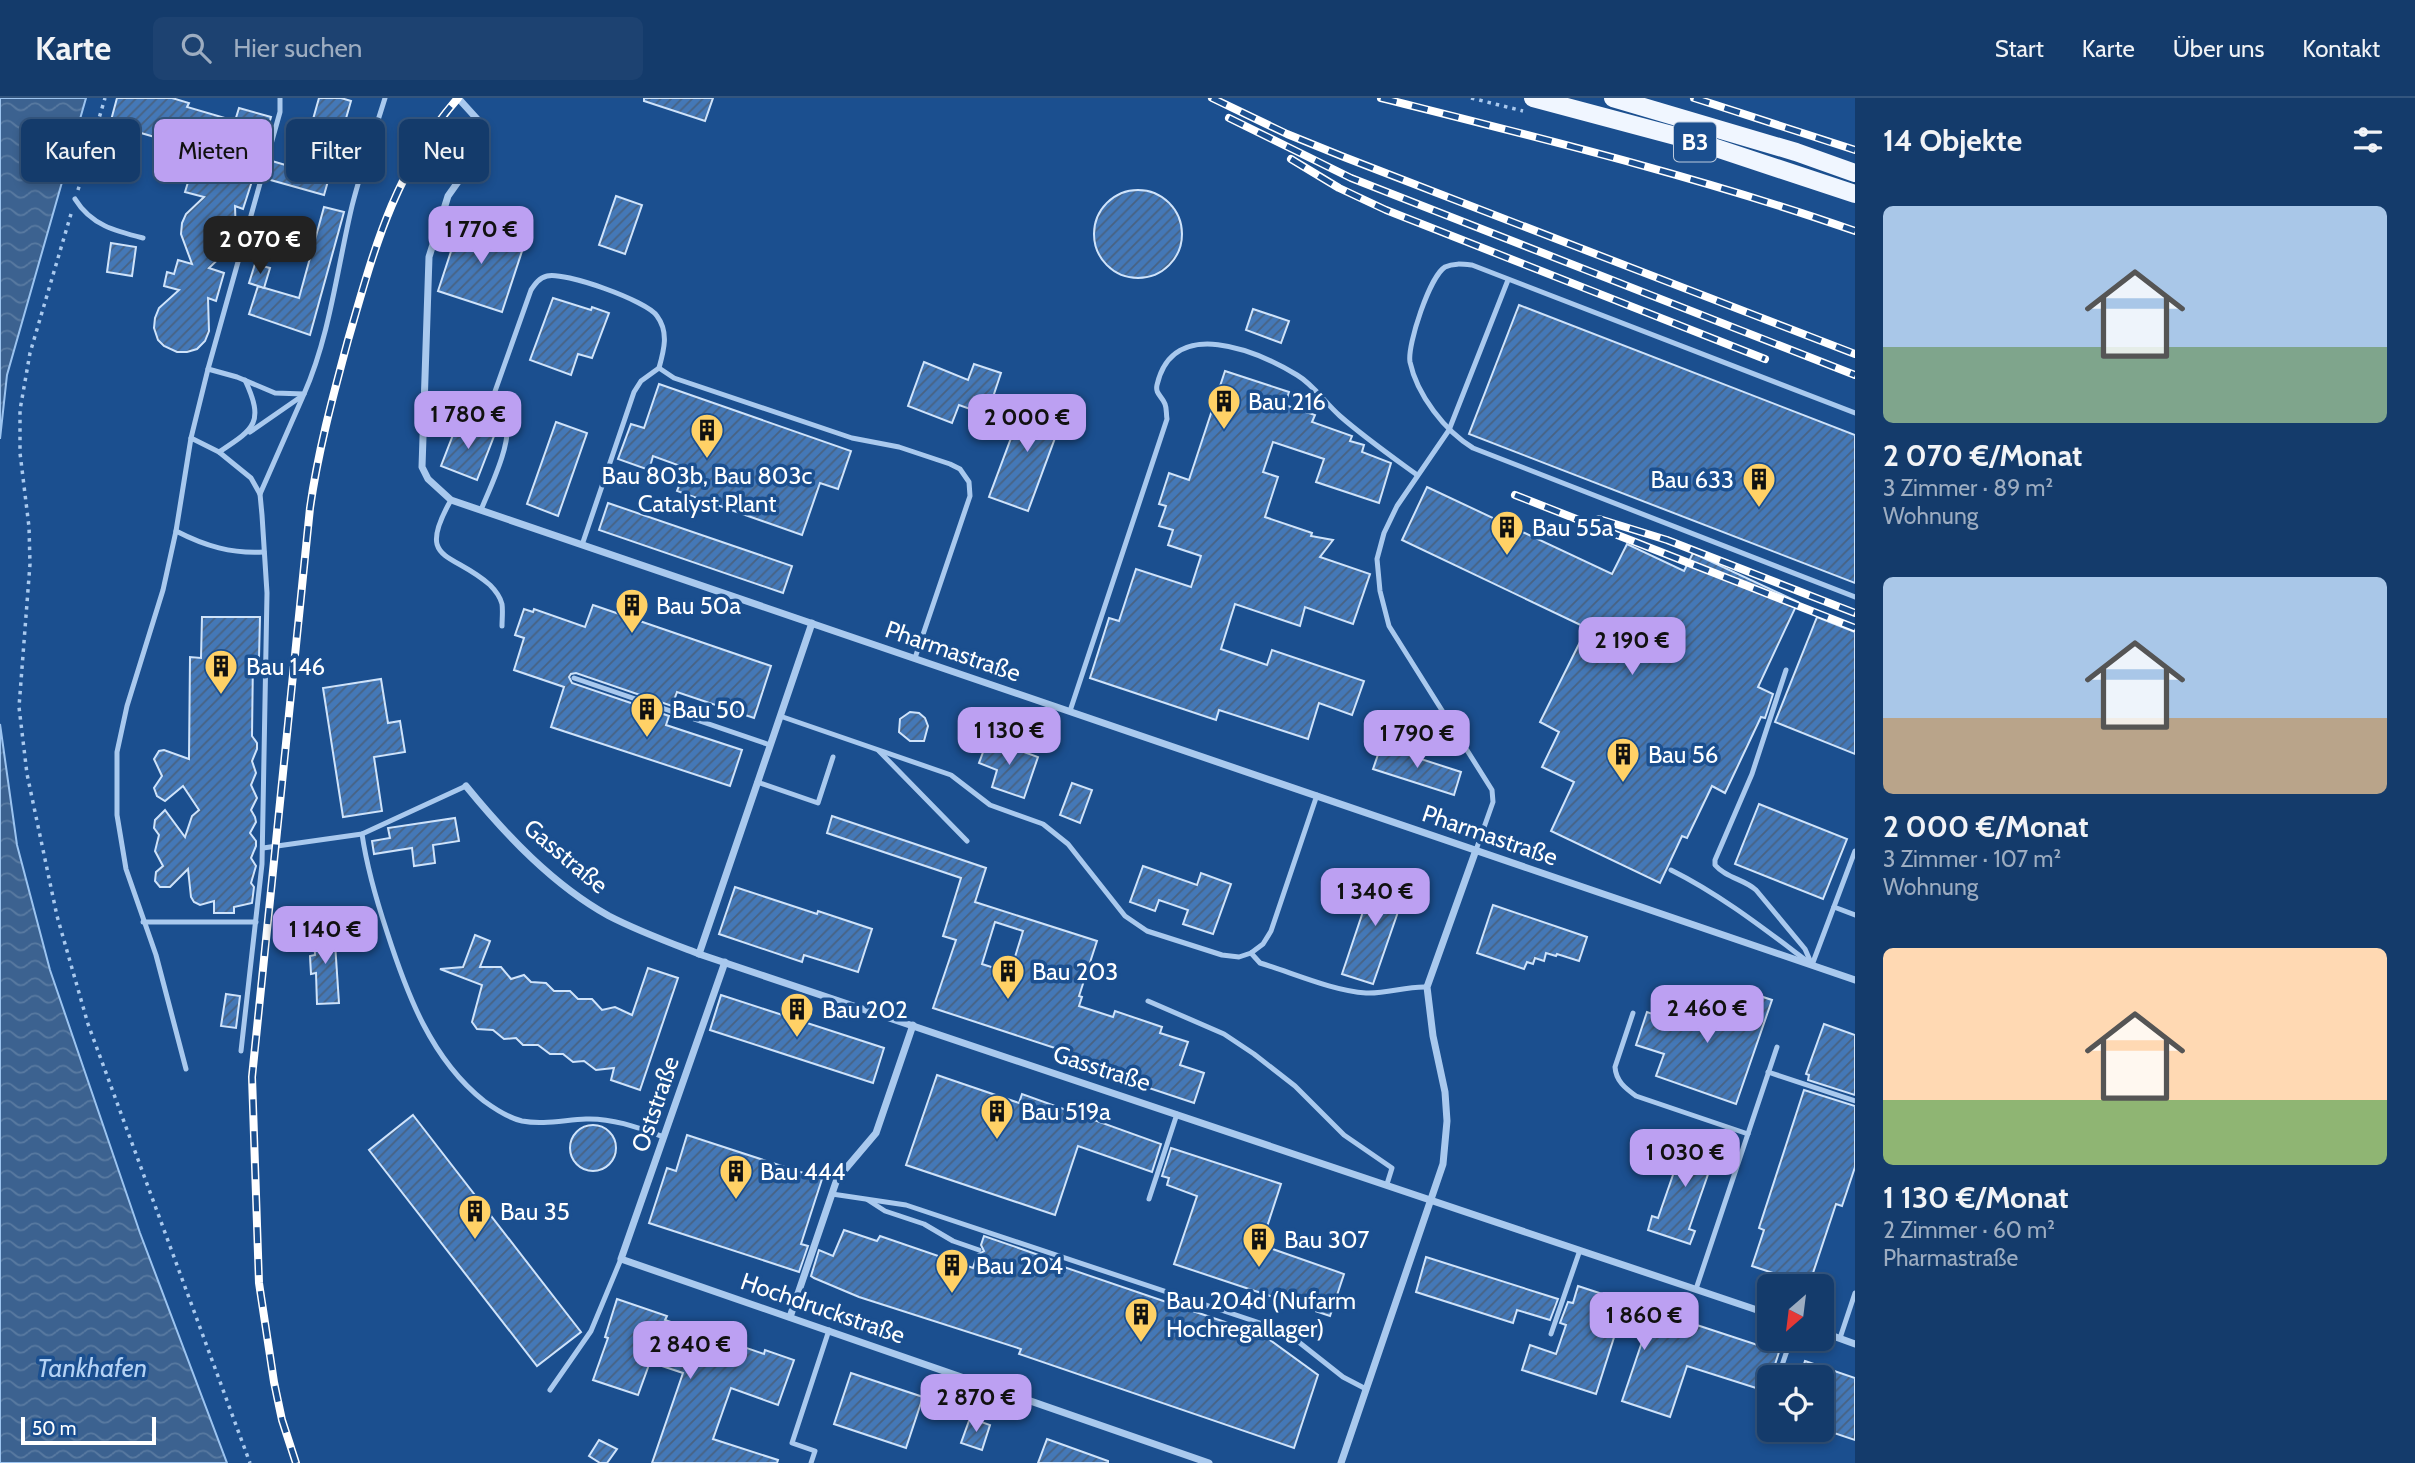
<!DOCTYPE html>
<html lang="de">
<meta charset="utf-8">
<style>
:root{--surface:#143b6b;--page:#1d4271;--text:#f1f3f6;--muted:#9dadc1;--line:#33557e;--accent:#bca0f2}
body{margin:0;font-family:Cabin,sans-serif;background:var(--page);color:var(--text);height:100vh;display:flex;flex-direction:column;font-size:26px;white-space:nowrap}
*{box-sizing:border-box;margin:0}
p{font-size:23px;color:var(--muted)}
.icon{flex:none;width:38px;height:38px;fill:none;stroke:currentColor;stroke-width:2;stroke-linecap:round;stroke-linejoin:round}
.map{position:relative;flex:1;overflow:hidden}
.sheet{display:flex;flex-direction:column;background:var(--surface);width:560px}
.sheet>*{flex:none}
.guide{position:absolute;left:21px;top:21px;width:665px;height:63px;display:flex;gap:14px}
.needle{width:46px;rotate:208deg}
.buttons{position:absolute;left:1757px;top:1176px;display:grid;gap:14px}
.buttons a{display:grid;place-items:center;width:77px;height:77px;border-radius:10px;background:var(--surface);box-shadow:0 4px 10px #0003,0 0 0 2px var(--line);font-size:35px}
.scale{position:absolute;left:21px;bottom:18px;width:135px;box-sizing:border-box;padding-left:7px;border:4px solid #fff;border-top:0;font-size:19px;line-height:24px;white-space:nowrap;color:#fff;-webkit-text-stroke:5px #1b4f8f;paint-order:stroke}
.price{position:absolute;translate:-50% -60px;padding:0 16px;border-radius:14px;background:var(--accent);color:#111;font-size:23px;line-height:46px;filter:drop-shadow(0 2px 4px #0008)}
.price::after{content:'';position:absolute;left:50%;top:42px;width:21px;height:16px;margin-left:-10px;background:inherit;clip-path:polygon(0 0,100% 0,50% 100%)}
.price.on{background:#222;color:#fff}
ul{padding:0;list-style:none}
li{display:grid;align-content:center;gap:14px;height:371px;padding:0 28px}
li span{display:grid;place-items:center;height:217px;border-radius:10px;color:#555}
li>.icon{margin-inline-start:auto}
span .icon{width:126px;height:126px;fill:#fffc;stroke-width:1}
li b{font-size:30px}
h2{display:flex;justify-content:space-between;align-items:center;height:84px;padding:0 28px;font-size:30px}
.pill{padding:0 24px;border-radius:10px;background:var(--surface);box-shadow:0 4px 10px #0003,0 0 0 2px var(--line);font-size:24px;line-height:63px}
.pill.on{background:var(--accent);color:#111}
header{display:flex;align-items:center;gap:42px;box-sizing:border-box;height:98px;padding:0 35px;background:var(--surface);border-bottom:2px solid var(--line)}
header strong{font-size:33px}
nav{display:flex;gap:38px;margin-inline-start:auto;font-size:24px}
.search{width:490px;height:63px;background:var(--page);display:flex;align-items:center;gap:18px;box-sizing:border-box;padding:0 24px;border-radius:10px;color:var(--muted);font-size:26px}
main{display:flex;flex:1;min-height:0}
.map>svg:first-child{display:block}
</style>
<header>
<strong>Karte</strong>
<div class="search"><svg class="icon" aria-label="search" viewBox="0 0 24 24"><circle cx="10" cy="10" r="6"/><path d="M15 15l6 6"/></svg>Hier suchen</div>
<nav><a>Start</a><a>Karte</a><a>Über uns</a><a>Kontakt</a></nav>
</header>
<main>
<div class="map">
<svg width="1855" height="1365" viewBox="0 0 1855 1365">
<defs>
<pattern id="water-waves" width="16" height="10" patternUnits="userSpaceOnUse" patternTransform="scale(1.75)"><rect width="16" height="10" fill="#3c6290"/><path d="M0 5q4-4 8 0t8 0" fill="none" stroke="#597aa1"/></pattern>
<pattern id="building-hatch" width="6" height="6" patternUnits="userSpaceOnUse" patternTransform="scale(1.75)"><rect width="6" height="6" fill="#4478b7"/><path d="M-1 1l2-2M0 6l6-6M5 7l2-2" fill="none" stroke="#486282"/></pattern>
</defs>
<rect width="100%" height="100%" fill="#1b4f8f"/>
<g fill="url(#water-waves)" stroke="#9cc4f0" stroke-width="2">
<path d="M0,0H86L7,277L0,341Z"/>
<path d="M0,626L17,747L50,872L140,1135L227,1365H0Z"/>
</g>
<g fill="url(#building-hatch)" stroke="#cfe3fa" stroke-width="2" fill-rule="evenodd">
<path d="M117,0H172L189,5L187,9L235,23L239,10L271,19L259,59L262,60L257,78L254,77L243,111L235,108L236,138L232,148L209,170L224,175L216,203L208,200L209,233L205,243L197,251L187,254H177L164,248L158,242L154,230L155,220L159,210L179,192L164,188L167,174L174,176L178,162L192,166L181,136L182,125L186,116L204,99L185,94L204,32L171,22L165,42L110,26Z"/>
<path d="M319,0H341L351,3L324,97L267,81L272,63L299,71Z"/>
<path d="M644,0H713L705,23L644,3Z"/>
<circle cx="1138" cy="136" r="44"/>
<path d="M616,98L642,107L625,156L599,147Z"/>
<path d="M324,109L344,114L310,237L249,216L258,188L299,200Z"/>
<path d="M461,123L525,144L502,214L438,193Z"/>
<path d="M111,145L136,149L132,178L107,174Z"/>
<path d="M255,166L270,170L264,190L249,185Z"/>
<path d="M553,200L591,212L592,209L609,215L592,260L578,256L571,277L530,262Z"/>
<path d="M1519,207L1855,337V485L1469,336Z"/>
<path d="M1253,211L1289,223L1281,245L1246,232Z"/>
<path d="M924,264L968,282L974,266L1001,275L987,317L959,307L952,325L908,308Z"/>
<path d="M1225,273L1289,294L1285,307L1315,317L1312,324L1352,338L1350,343L1364,347L1362,354L1391,365L1379,405L1316,384L1324,361L1273,344L1263,374L1278,379L1265,419L1312,435L1311,438L1333,442L1320,459L1370,476L1353,526L1305,509L1300,528L1235,506L1221,551L1267,567L1272,552L1364,583L1352,617L1319,605L1308,641L1219,612L1216,622L1090,580L1109,520L1119,523L1136,471L1191,489L1201,458L1168,447L1173,432L1159,428L1166,408L1159,406L1169,375L1189,382Z"/>
<path d="M659,286L851,353L838,391L820,385L802,437L677,393L686,370L653,358L649,372L618,361L631,326L644,330Z"/>
<path d="M1026,300L1065,313L1028,413L989,399Z"/>
<path d="M458,324L494,338L477,382L441,368Z"/>
<path d="M556,324L587,335L558,418L527,406Z"/>
<path d="M1427,389L1612,476L1627,446L1684,473L1693,455L1798,504L1758,589L1773,596L1765,620L1761,619L1725,695L1712,688L1687,740L1682,738L1660,785L1551,733L1574,684L1542,669L1559,634L1540,624L1587,530L1402,442Z"/>
<path d="M608,405L792,468L783,495L599,432Z"/>
<path d="M593,507L771,568L754,620L677,594L672,608L576,575L571,576L569,579L572,585L669,618L666,627L742,652L730,688L551,629L564,589L514,572L524,540L515,537L524,511L533,514L534,511L585,529Z"/>
<path d="M202,519H260L259,560H253L252,638L257,645V651L252,663L256,675L251,687L257,700L251,712L255,719L256,724L250,735L256,743V748L251,760L256,768L251,785L254,789L252,805L234,809V815H214V803L200,807L194,804L191,799L188,771L170,789H160L155,783L156,774L163,768L155,753L159,737L154,730L155,722L165,712L185,739L192,718L199,712L183,688L165,703L157,698L154,690L162,678L154,661L159,653L164,652L189,661L190,559L201,560Z"/>
<path d="M1817,519L1855,534V656L1775,624Z"/>
<path d="M381,581L388,625L400,623L405,654L374,659L382,713L343,719L323,590Z"/>
<path d="M910,614L919,615L925,620L928,628L924,643H910L899,634L900,621Z"/>
<path d="M988,641L1038,659L1024,700L992,689L997,672L979,665Z"/>
<path d="M1381,648L1461,674L1454,697L1373,671Z"/>
<path d="M1072,685L1092,692L1080,725L1060,717Z"/>
<path d="M1759,706L1847,741L1823,801L1735,766Z"/>
<path d="M832,718L986,770L975,804L1097,843L1079,898L1082,899L1079,908L1113,919L1115,913L1162,929L1160,935L1188,944L1180,967L1204,975L1194,1005L1062,961L1064,953L933,910L956,842L943,838L961,780L827,735ZM995,824L1023,833L1010,875L982,866Z"/>
<path d="M455,720L459,743L433,747L435,765L414,768L412,750L374,756L372,743L390,740L388,730Z"/>
<path d="M1143,768L1197,787L1201,775L1231,786L1213,836L1183,826L1188,812L1159,802L1155,813L1130,804Z"/>
<path d="M1376,775L1408,785L1373,886L1342,876Z"/>
<path d="M735,789L817,816L818,813L872,831L858,874L804,857L802,864L719,836Z"/>
<path d="M1493,807L1587,839L1579,863L1557,856L1556,858L1546,855L1544,863L1535,860L1533,866L1527,864L1524,871L1477,855Z"/>
<path d="M334,830L339,905L317,906L316,875L311,876L310,858L315,857L314,831Z"/>
<path d="M475,837L490,843L480,869H501L511,881L524,877L531,884L546,885L554,893H570L578,901H592L602,912L615,909L632,917L648,870L678,880L640,992L611,982L614,970L596,972L584,963L573,964L563,956H550L538,947H523L516,940L504,941L493,932L477,931L472,924L482,887L440,871L463,869Z"/>
<path d="M1745,893L1772,902L1736,1006L1656,978L1664,956L1636,947L1647,914L1673,923L1681,898L1736,917Z"/>
<path d="M226,896L240,898L236,930L221,928Z"/>
<path d="M721,897L884,950L873,985L710,932Z"/>
<path d="M1824,926L1855,937V997L1808,982L1809,977L1806,976Z"/>
<path d="M937,977L1019,1005L1022,996L1161,1046L1152,1074L1078,1048L1055,1117L906,1067Z"/>
<path d="M1804,992L1855,1008V1069L1842,1108L1836,1106L1809,1187L1752,1168L1764,1132L1759,1130Z"/>
<path d="M413,1017L581,1234L537,1268L369,1052Z"/>
<circle cx="593" cy="1050" r="23"/>
<path d="M1681,1036L1722,1050L1718,1064L1713,1062L1689,1131L1695,1133L1690,1146L1648,1132L1652,1118L1658,1120L1682,1051L1676,1049Z"/>
<path d="M687,1037L822,1081L801,1146L808,1148L799,1174L649,1125L667,1070L676,1073Z"/>
<path d="M1171,1050L1281,1086L1261,1147L1344,1176L1330,1218L1174,1166L1197,1098L1167,1087L1169,1080L1162,1078Z"/>
<path d="M844,1132L877,1143L880,1138L973,1170L977,1157L984,1153L981,1147L984,1138L1059,1164L1058,1167L1263,1237L1318,1277L1294,1350L1019,1256L1021,1251L859,1199L814,1180L811,1178L819,1152L833,1158Z"/>
<path d="M1426,1159L1558,1201L1550,1222L1517,1212L1513,1225L1416,1194Z"/>
<path d="M1578,1188L1779,1254L1771,1279L1760,1278L1756,1290L1687,1268L1670,1319L1622,1303L1644,1238L1617,1230L1596,1296L1522,1272L1530,1247L1556,1256L1566,1227L1560,1225L1568,1204L1573,1205Z"/>
<path d="M617,1201L667,1218L665,1222L764,1256L765,1252L794,1262L778,1307L731,1290L713,1341L778,1362L777,1365H652L683,1275L650,1264L638,1297L593,1282L608,1240L605,1239Z"/>
<path d="M1805,1263L1855,1280V1342L1822,1331V1279H1800Z"/>
<path d="M851,1275L923,1299L906,1350L834,1326Z"/>
<path d="M970,1320L990,1327L982,1352L961,1345Z"/>
<path d="M1047,1341L1108,1363V1365H1038Z"/>
<path d="M599,1342L617,1351L607,1365H600L589,1358Z"/>
</g>
<g fill="none" stroke-linecap="round" stroke-linejoin="round">
<g stroke="#a9c9ee" stroke-width="3.5" stroke-dasharray="3.5 5" stroke-linecap="butt">
<path d="M1471,0L1523,13"/>
<path d="M78,92L105,0"/>
<path d="M71,116L30,255L20,312V355L29,429L30,466L19,609L27,676L57,818L88,926L250,1365"/>
</g>
<g stroke="#a9c9ee" stroke-width="5">
<path d="M75,101C91,127 115,133 143,140"/>
<path d="M659,270L674,280L852,340L899,349L950,366L960,371L969,384L970,398L915,560"/>
<path d="M208,271L237,279L275,295L304,296C330,237 337,171 352,108C361,72 374,36 385,0"/>
<path d="M1855,315L1472,167C1462,166 1453,165 1445,169C1430,178 1407,247 1410,264C1417,297 1445,333 1473,350L1855,499"/>
<path d="M250,334L302,298"/>
<path d="M191,340L219,354L251,380L260,396L262,417L267,495L262,766L241,953"/>
<path d="M219,354C254,331 265,325 245,282"/>
<path d="M260,396L304,296"/>
<path d="M451,402C415,465 452,453 490,487C495,492 500,498 502,506C503,513 502,521 502,528"/>
<path d="M481,412C489,392 513,343 506,323C503,315 496,308 493,299L531,192C535,186 539,180 547,178C563,173 648,203 657,218C669,234 664,252 659,270L641,283L634,294L582,447"/>
<path d="M176,433C205,448 232,456 264,454"/>
<path d="M1786,572L1752,676L1715,762V767C1726,780 1744,781 1756,792L1805,851L1812,867"/>
<path d="M574,580L770,647"/>
<path d="M1070,613L1167,321C1166,316 1167,311 1165,306C1162,298 1155,296 1157,287C1173,217 1257,253 1297,277C1314,287 1325,305 1340,318C1364,339 1391,358 1417,377"/>
<path d="M780,618L951,677L990,707L1043,726L1068,746L1125,818L1147,833L1222,857L1239,859L1251,855L1263,846L1271,833L1317,697"/>
<path d="M879,653L967,743"/>
<path d="M757,684L818,705L833,659"/>
<path d="M362,736C367,770 376,801 387,834C407,896 431,961 484,1003C495,1011 508,1020 522,1023C543,1027 564,1022 586,1021C613,1020 639,1030 664,1039"/>
<path d="M263,750L362,736L466,688"/>
<path d="M1476,752L1493,704L1492,692L1389,528L1380,493L1377,461L1384,435L1397,408L1449,332L1508,182"/>
<path d="M1671,772C1721,797 1763,830 1807,863"/>
<path d="M1834,809L1855,817"/>
<path d="M143,824H256"/>
<path d="M1251,855L1260,865C1293,875 1333,893 1366,895C1387,896 1406,888 1427,889"/>
<path d="M1812,867L1855,753"/>
<path d="M1148,903L1224,936L1254,956L1295,988L1344,1037L1392,1070L1387,1086"/>
<path d="M1633,915L1615,969C1616,983 1625,990 1636,998L1748,1036"/>
<path d="M186,971L156,857L126,771L117,717V654L127,608L163,492L176,433L191,340L208,271L280,14V0"/>
<path d="M1768,974L1855,1003"/>
<path d="M832,1096L906,1107L1269,1228L1286,1234L1343,1279L1366,1291"/>
<path d="M1149,1101L1177,1016"/>
<path d="M868,1102L885,1113L924,1126L953,1143L979,1152"/>
<path d="M1696,1191L1777,949"/>
<path d="M1551,1236L1580,1152"/>
<path d="M1840,1240L1855,1195"/>
<path d="M1778,1279L1791,1241"/>
<path d="M550,1292L591,1233L621,1161"/>
<path d="M1764,1319L1769,1305"/>
<path d="M811,1365L815,1353L792,1345L829,1232"/>
</g>
<g stroke="#a9c9ee" stroke-width="7">
<path d="M458,0L478,22L483,35L481,47L477,57L448,98L429,159L422,369L428,381L451,402L1855,882"/>
<path d="M466,688C506,737 553,787 609,818C638,833 668,844 699,856L1769,1216"/>
<path d="M699,856L812,525"/>
<path d="M725,864L621,1161L1209,1365"/>
<path d="M790,1219L837,1081L876,1035L913,927"/>
<path d="M1822,1234L1855,1246"/>
<path d="M1341,1365L1443,1066L1447,1023L1445,994L1433,938L1427,889L1476,752"/>
</g>
<g stroke="#f0f6ff" stroke-width="18">
<path d="M1533,0L1698,44L1855,96"/>
<path d="M1613,0L1796,54L1855,75"/>
</g>
<defs>
<g id="rail">
<path d="M1212,0L1287,36L1344,59L1855,256"/>
<path d="M1381,0C1540,40 1700,79 1855,133"/>
<path d="M1694,0L1855,52"/>
<path d="M1229,20L1351,80L1855,277"/>
<path d="M1291,61L1339,90L1386,112L1765,261"/>
<path d="M1515,397L1855,530"/>
<path d="M1599,421L1667,442L1855,515"/>
<path d="M296,1365L282,1322L274,1284L259,1185L252,979L310,410C318,353 333,298 348,242C374,152 394,73 458,0"/>
</g>
</defs>
<use href="#rail" stroke="#fff" stroke-width="8"/>
<use href="#rail" stroke="#1b4f8f" stroke-width="5" stroke-dasharray="16" stroke-linecap="butt"/>
</g>
<defs>
<symbol id="building-pin" viewBox="-11 -11 22 30"><path d="M0 17L-7.5 6A9.5 9.5 0 1 1 7.5 6Z" fill="#ffd166" stroke="#1b4f8f"/><path d="M-4-6H4V6H1V3H-1V6H-4ZM-2.5-4.3h1.7v1.8h-1.7ZM.8-4.3h1.7v1.8H.8ZM-2.5-1h1.7V.8h-1.7ZM.8-1h1.7V.8H.8Z" fill="#111"/></symbol>
</defs>
<g fill-rule="evenodd">
<use href="#building-pin" x="1205" y="284" width="38" height="52"/>
<use href="#building-pin" x="688" y="313" width="38" height="52"/>
<use href="#building-pin" x="1740" y="362" width="38" height="52"/>
<use href="#building-pin" x="1488" y="410" width="38" height="52"/>
<use href="#building-pin" x="613" y="488" width="38" height="52"/>
<use href="#building-pin" x="202" y="549" width="38" height="52"/>
<use href="#building-pin" x="628" y="592" width="38" height="52"/>
<use href="#building-pin" x="1604" y="637" width="38" height="52"/>
<use href="#building-pin" x="989" y="854" width="38" height="52"/>
<use href="#building-pin" x="778" y="892" width="38" height="52"/>
<use href="#building-pin" x="978" y="994" width="38" height="52"/>
<use href="#building-pin" x="717" y="1054" width="38" height="52"/>
<use href="#building-pin" x="456" y="1094" width="38" height="52"/>
<use href="#building-pin" x="1240" y="1122" width="38" height="52"/>
<use href="#building-pin" x="933" y="1148" width="38" height="52"/>
<use href="#building-pin" x="1122" y="1197" width="38" height="52"/>
</g>
<g text-anchor="middle" dominant-baseline="central" stroke-width="7" stroke-linejoin="round" paint-order="stroke">
<rect fill="#1b4f8f" stroke="#bbcadd" stroke-width="2" x="1674" y="24.5" width="42" height="39" rx="5"/>
<g font-size="23" font-weight="bold" fill="#fff">
<text x="1695" y="44">B3</text>
</g>
<g font-size="24" fill="#fff" stroke="#1b4f8f" text-anchor="start">
<text x="1248" y="303">Bau 216</text>
<text x="707" y="377" text-anchor="middle">Bau 803b, Bau 803c<tspan x="707" dy="28">Catalyst Plant</tspan></text>
<text x="1734" y="381" text-anchor="end">Bau 633</text>
<text x="1532" y="429">Bau 55a</text>
<text x="656" y="507">Bau 50a</text>
<text x="246" y="568">Bau 146</text>
<text x="672" y="611">Bau 50</text>
<text x="1648" y="656">Bau 56</text>
<text x="1032" y="873">Bau 203</text>
<text x="822" y="911">Bau 202</text>
<text x="1021" y="1013">Bau 519a</text>
<text x="760" y="1073">Bau 444</text>
<text x="500" y="1113">Bau 35</text>
<text x="1284" y="1141">Bau 307</text>
<text x="976" y="1167">Bau 204</text>
<text x="1166" y="1202">Bau 204d (Nufarm<tspan x="1166" dy="28">Hochregallager)</tspan></text>
</g>
<g font-size="24" fill="#fff" stroke="#1b4f8f">
<text transform="translate(953 553) rotate(19)">Pharmastraße</text>
<text transform="translate(1490 737) rotate(19)">Pharmastraße</text>
<text transform="translate(566 758) rotate(40)">Gasstraße</text>
<text transform="translate(1102 970) rotate(18)">Gasstraße</text>
<text transform="translate(655 1006) rotate(-71)">Oststraße</text>
<text transform="translate(823 1210) rotate(19)">Hochdruckstraße</text>
</g>
<g font-size="26" font-style="italic" fill="#b5d3f5" stroke="#1b4f8f">
<text x="92" y="1270">Tankhafen</text>
</g>
</g>
</svg>
<div class="buttons">
<a><svg class="needle" viewBox="-14 -14 28 28"><path d="M0-13l5 13h-10z" fill="#e53935"/><path d="M0 13l5-13h-10z" fill="#9dadc1"/></svg></a>
<a><svg class="icon" aria-label="locate" viewBox="0 0 24 24"><circle cx="12" cy="12" r="6"/><path d="M12 2v4M12 18v4M2 12h4M18 12h4"/></svg></a>
</div>
<div class="scale">50 m</div>
<b class="price" style="left:481px;top:168px">1 770 €</b>
<b class="price on" style="left:260px;top:178px">2 070 €</b>
<b class="price" style="left:468px;top:353px">1 780 €</b>
<b class="price" style="left:1027px;top:356px">2 000 €</b>
<b class="price" style="left:1632px;top:579px">2 190 €</b>
<b class="price" style="left:1009px;top:669px">1 130 €</b>
<b class="price" style="left:1417px;top:672px">1 790 €</b>
<b class="price" style="left:1375px;top:830px">1 340 €</b>
<b class="price" style="left:325px;top:868px">1 140 €</b>
<b class="price" style="left:1707px;top:947px">2 460 €</b>
<b class="price" style="left:1685px;top:1091px">1 030 €</b>
<b class="price" style="left:1644px;top:1254px">1 860 €</b>
<b class="price" style="left:690px;top:1283px">2 840 €</b>
<b class="price" style="left:976px;top:1336px">2 870 €</b>
<div class="guide">
<a class="pill">Kaufen</a>
<a class="pill on">Mieten</a>
<a class="pill">Filter</a>
<a class="pill">Neu</a>
</div>
</div>
<section class="sheet">
<h2>14 Objekte<svg class="icon" aria-label="filters" viewBox="0 0 24 24"><path d="M4 7h16M4 17h16"/><circle cx="9" cy="7" r="2"/><circle cx="15" cy="17" r="2"/></svg></h2>
<ul>
<li><span style="background:linear-gradient(#a9c7e8 65%,#7fa58c 0)"><svg class="icon" aria-label="home" viewBox="0 0 24 24"><path d="M3 11l9-7 9 7M6 9v11h12V9"/></svg></span><div><b>2 070 €/Monat</b><p>3 Zimmer · 89 m²</p><p>Wohnung</p></div></li>
<li><span style="background:linear-gradient(#a9c7e8 65%,#b9a48a 0)"><svg class="icon" aria-label="home" viewBox="0 0 24 24"><path d="M3 11l9-7 9 7M6 9v11h12V9"/></svg></span><div><b>2 000 €/Monat</b><p>3 Zimmer · 107 m²</p><p>Wohnung</p></div></li>
<li><span style="background:linear-gradient(#ffd9b3 70%,#8fb573 0)"><svg class="icon" aria-label="home" viewBox="0 0 24 24"><path d="M3 11l9-7 9 7M6 9v11h12V9"/></svg></span><div><b>1 130 €/Monat</b><p>2 Zimmer · 60 m²</p><p>Pharmastraße</p></div></li>
</ul>
</section>
</main>
